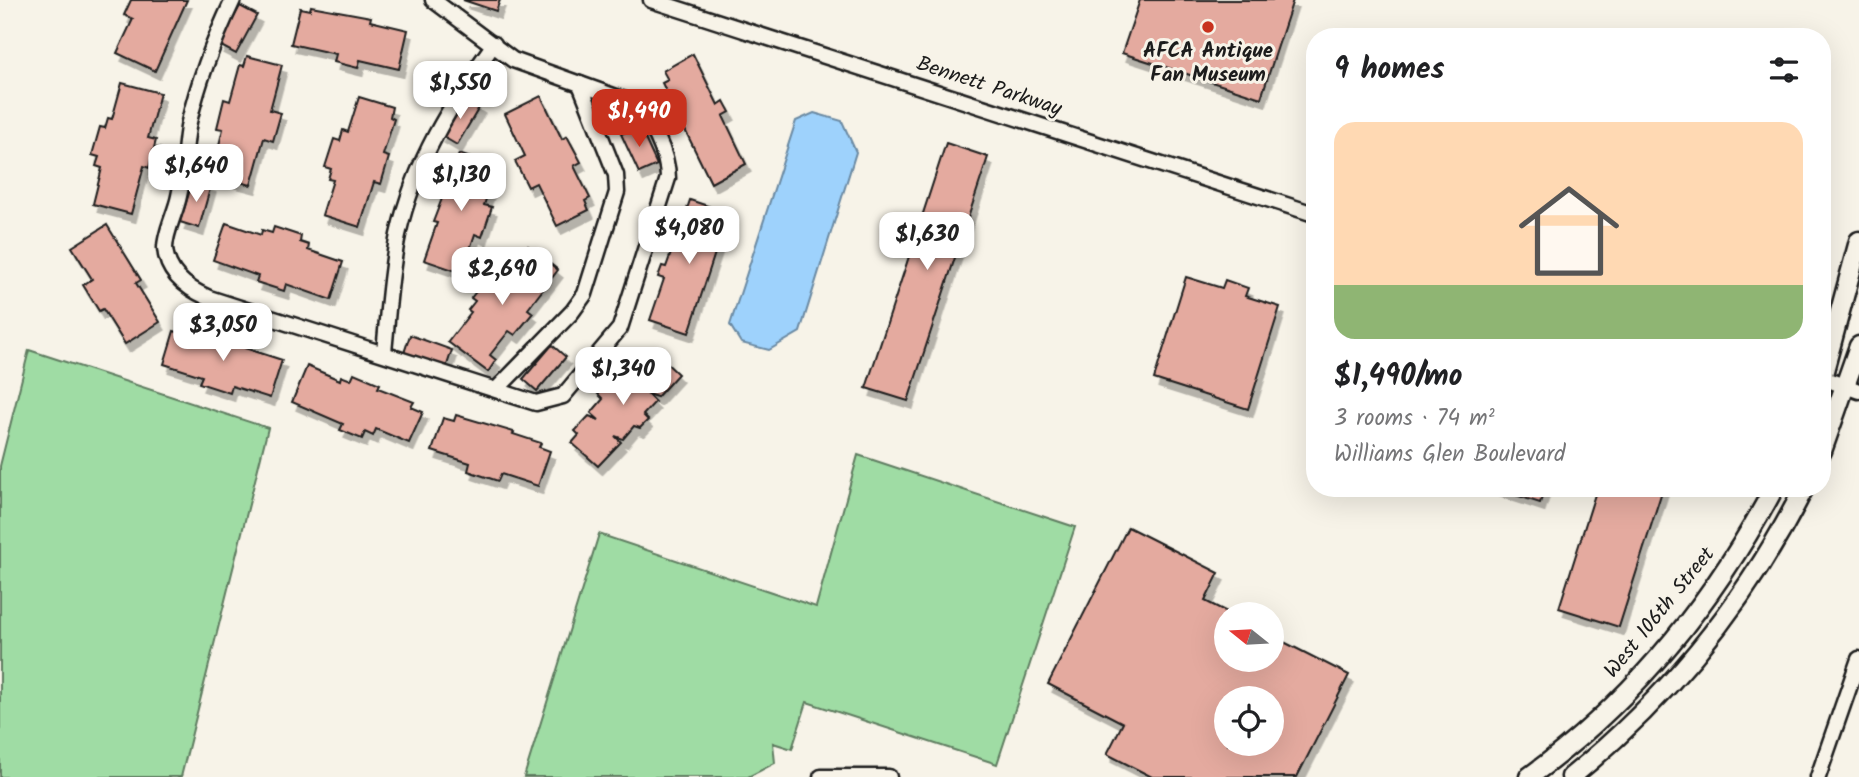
<!DOCTYPE html>
<meta charset="utf-8">
<style>
:root{--surface:#fff;--page:#f2f2f2;--text:#202124;--muted:#757577;--accent:#c8321e}
body{margin:0;font-family:Kalam,sans-serif;background:var(--page);color:var(--text);height:100vh;display:flex;flex-direction:column;font-size:26px;white-space:nowrap}
*{box-sizing:border-box;margin:0}
p{font-size:23px;color:var(--muted)}
.icon{flex:none;width:38px;height:38px;fill:none;stroke:currentColor;stroke-width:2;stroke-linecap:round;stroke-linejoin:round}
.map{position:relative;flex:1;overflow:hidden}
.side{position:absolute;left:1306px;top:28px;width:525px;height:469px;display:flex;flex-direction:column;background:var(--surface);border-radius:28px;box-shadow:0 7px 28px #0002}
.side>*{flex:none}
.needle{width:46px;rotate:288deg}
.buttons{position:absolute;left:1214px;top:602px;display:grid;gap:14px}
.buttons a{display:grid;place-items:center;width:70px;height:70px;border-radius:50%;background:var(--surface);box-shadow:0 7px 28px #0002;font-size:35px}
.price{position:absolute;translate:-50% -60px;padding:0 16px;border-radius:14px;background:#fff;color:#222;font-size:23px;line-height:46px;filter:drop-shadow(0 2px 4px #0008)}
.price::after{content:'';position:absolute;left:50%;top:42px;width:21px;height:16px;margin-left:-10px;background:inherit;clip-path:polygon(0 0,100% 0,50% 100%)}
.price.on{background:var(--accent);color:#fff}
ul{padding:0;list-style:none}
li{display:grid;align-content:center;gap:14px;height:371px;padding:0 28px}
li span{display:grid;place-items:center;height:217px;border-radius:21px;color:#555}
li>.icon{margin-inline-start:auto}
span .icon{width:126px;height:126px;fill:#fffc;stroke-width:1}
li b{font-size:30px}
h2{display:flex;justify-content:space-between;align-items:center;height:84px;padding:0 28px;font-size:30px}
.map>svg:first-child{display:block}
</style>
<div class="map">
<svg width="1859" height="777" viewBox="0 0 1859 777">
<defs>
<filter id="shadow"><feDropShadow dx="4.5" dy="8" stdDeviation="0" flood-color="#0004"/></filter>
</defs>
<rect width="100%" height="100%" fill="#f7f3e8"/>
<filter id="ink" filterUnits="userSpaceOnUse"><feTurbulence type="fractalNoise" baseFrequency=".0143" numOctaves="2"/><feDisplacementMap in="SourceGraphic" scale="14" xChannelSelector="R" yChannelSelector="G"/><feConvolveMatrix kernelMatrix="1 2 1 2 8 2 1 2 1" color-interpolation-filters="sRGB"/></filter>
<g filter="url(#ink)">
<g fill="#9fdca4" stroke="#5e7c60" stroke-width="2">
<path d="M29,350L268,428L181,777H0V466Z"/>
<path d="M858,455L1075,527L997,764L807,702L792,749L773,743L775,763L748,777H524L599,534L816,607Z"/>
</g>
<path fill="#9ed2fc" stroke="#6a89a2" stroke-width="2" d="M814,113L842,121L856,152L800,332L769,350L741,343L730,325L796,121Z"/>
<g fill="#e4aa9f" stroke="#1c1c1c" stroke-width="2" fill-rule="evenodd" filter="url(#shadow)">
<path d="M131,0H187L155,71L117,53L133,19L124,15Z"/>
<path d="M463,0H500L496,11Z"/>
<path d="M1140,0H1293L1261,98L1122,53Z"/>
<path d="M240,6L257,15L236,54L219,45Z"/>
<path d="M311,6L371,17L370,21L408,30L399,69L360,60L358,68L334,62L336,54L291,44L300,8L310,10Z"/>
<path d="M693,54L718,105L724,101L730,112L723,116L746,164L711,183L662,83L668,80L663,71Z"/>
<path d="M247,56L282,65L270,110L281,113L273,141L264,138L251,185L217,176L220,167L214,165L223,129L217,128L224,99L230,101L240,65L244,66Z"/>
<path d="M122,83L160,93L148,138L156,140L149,168L144,166L131,214L93,204L102,168L96,166L99,157L92,155L100,127L105,128L108,118L112,119Z"/>
<path d="M463,96L480,106L457,145L440,135Z"/>
<path d="M541,96L562,139L567,136L581,162L574,166L590,198L585,201L589,210L557,226L536,183L528,187L515,161L525,156L505,114Z"/>
<path d="M359,97L392,107L390,117L394,119L383,155L389,157L381,184L374,182L360,227L322,215L333,180L328,179L331,169L325,167L334,139L340,141L343,130L348,132Z"/>
<path d="M639,126L657,165L639,173L621,134Z"/>
<path d="M946,143L988,157L908,401L866,388Z"/>
<path d="M459,154L497,167L484,205L492,207L482,237L475,234L462,273L424,260L437,223L433,222Z"/>
<path d="M193,180L211,185L199,228L180,222Z"/>
<path d="M690,200L728,213L689,333L650,320L664,279L658,277L662,266L666,267L671,253L667,251L670,240L676,242Z"/>
<path d="M226,223L261,235L262,230L272,233L274,227L301,236L300,242L309,245L308,250L343,262L331,300L286,284L284,291L256,282L258,276L213,260Z"/>
<path d="M107,225L141,280L136,283L160,322L125,344L103,309L99,311L83,285L92,279L72,247Z"/>
<path d="M528,246L558,270L528,309L533,313L515,335L509,331L490,355L496,360L488,372L448,342L471,312L468,310L475,301L471,298L489,275L494,279L500,272L505,275Z"/>
<path d="M1186,277L1222,288L1225,280L1248,288L1245,296L1280,307L1248,409L1154,379Z"/>
<path d="M187,328L246,344L245,348L282,360L270,398L232,386L230,393L199,383L202,376L164,364L174,331L185,334Z"/>
<path d="M410,335L452,350L446,368L404,353Z"/>
<path d="M552,345L566,357L537,391L523,379Z"/>
<path d="M650,353L659,356L678,374L657,397L647,394L655,402L643,415L648,420L640,428L634,426L623,439L615,436L621,442L598,466L572,443L579,435L575,431L589,416L599,420L591,413L603,399L598,394L606,386L612,388L623,375L627,377L630,368L641,356L645,358Z"/>
<path d="M307,366L340,380L341,376L351,380L354,373L380,384L378,388L414,402L411,407L423,412L409,443L376,429L373,436L365,432L362,439L340,430L343,424L292,402Z"/>
<path d="M456,415L514,432L513,434L541,443L539,447L550,451L538,486L501,474L498,481L468,471L470,463L432,451L443,418L454,421Z"/>
<path d="M1494,488H1545L1540,503Z"/>
<path d="M1597,488H1663L1619,627L1559,608Z"/>
<path d="M1128,527L1219,573L1205,601L1231,614H1227V660H1272V636L1349,675L1297,777H1152L1107,754L1123,723L1048,684ZM1227,698H1272V744H1227Z"/>
</g>
<g fill="none" stroke-linecap="round" stroke-linejoin="round">
<defs>
<g id="minor">
<path d="M233,0C214,40 199,78 189,122C184,146 185,172 179,196C176,212 165,232 165,248C167,274 188,289 209,298L536,403L563,396L620,328L668,178C668,154 651,119 633,103L513,60L433,0"/>
<path d="M651,0L1314,214"/>
<path d="M384,352C388,313 390,273 398,235C414,163 451,103 494,44"/>
<path d="M1822,378L1859,391"/>
<path d="M497,389L572,312L585,294L617,192L616,175L580,84"/>
<path d="M821,777H889"/>
<path d="M1818,777L1859,659"/>
</g>
<g id="tertiary">
<path d="M1822,378L1859,241"/>
<path d="M1822,451L1859,346"/>
<path d="M1529,777C1633,701 1714,601 1774,488"/>
<path d="M1571,777C1668,698 1748,600 1804,488"/>
</g>
</defs>
<use href="#minor" stroke="#1c1c1c" stroke-width="19"/>
<use href="#tertiary" stroke="#1c1c1c" stroke-width="23"/>
<use href="#minor" stroke="#f7f3e8" stroke-width="14"/>
<use href="#tertiary" stroke="#f7f3e8" stroke-width="18"/>
</g>
</g>
<circle fill="#c8321e" stroke="#f7f3e8" stroke-width="2.5" cx="1208" cy="27" r="7"/>
<g text-anchor="middle" dominant-baseline="central" stroke-width="6" stroke-linejoin="round" paint-order="stroke">
<g font-size="21" font-weight="bold" fill="#1c1c1c" stroke="#f7f3e8">
<text x="1208" y="51">AFCA Antique<tspan x="1208" dy="24">Fan Museum</tspan></text>
</g>
<g font-size="21" fill="#1c1c1c" stroke="#f7f3e8">
<text transform="translate(989 87) rotate(18)">Bennett Parkway</text>
<text transform="translate(1660 613) rotate(-51)">West 106th Street</text>
</g>
</g>
</svg>
<div class="buttons">
<a><svg class="needle" viewBox="-14 -14 28 28"><path d="M0-13l5 13h-10z" fill="#e53935"/><path d="M0 13l5-13h-10z" fill="#757577"/></svg></a>
<a><svg class="icon" aria-label="locate" viewBox="0 0 24 24"><circle cx="12" cy="12" r="6"/><path d="M12 2v4M12 18v4M2 12h4M18 12h4"/></svg></a>
</div>
<b class="price" style="left:460px;top:121px">$1,550</b>
<b class="price on" style="left:639px;top:149px">$1,490</b>
<b class="price" style="left:196px;top:204px">$1,640</b>
<b class="price" style="left:461px;top:213px">$1,130</b>
<b class="price" style="left:689px;top:266px">$4,080</b>
<b class="price" style="left:927px;top:272px">$1,630</b>
<b class="price" style="left:502px;top:307px">$2,690</b>
<b class="price" style="left:223px;top:363px">$3,050</b>
<b class="price" style="left:623px;top:407px">$1,340</b>
<section class="side">
<h2>9 homes<svg class="icon" aria-label="filters" viewBox="0 0 24 24"><path d="M4 7h16M4 17h16"/><circle cx="9" cy="7" r="2"/><circle cx="15" cy="17" r="2"/></svg></h2>
<ul>
<li><span style="background:linear-gradient(#ffd9b3 75%,#8fb573 0)"><svg class="icon" aria-label="home" viewBox="0 0 24 24"><path d="M3 11l9-7 9 7M6 9v11h12V9"/></svg></span><div><b>$1,490/mo</b><p>3 rooms · 74 m²</p><p>Williams Glen Boulevard</p></div></li>
</ul>
</section>
</div>
